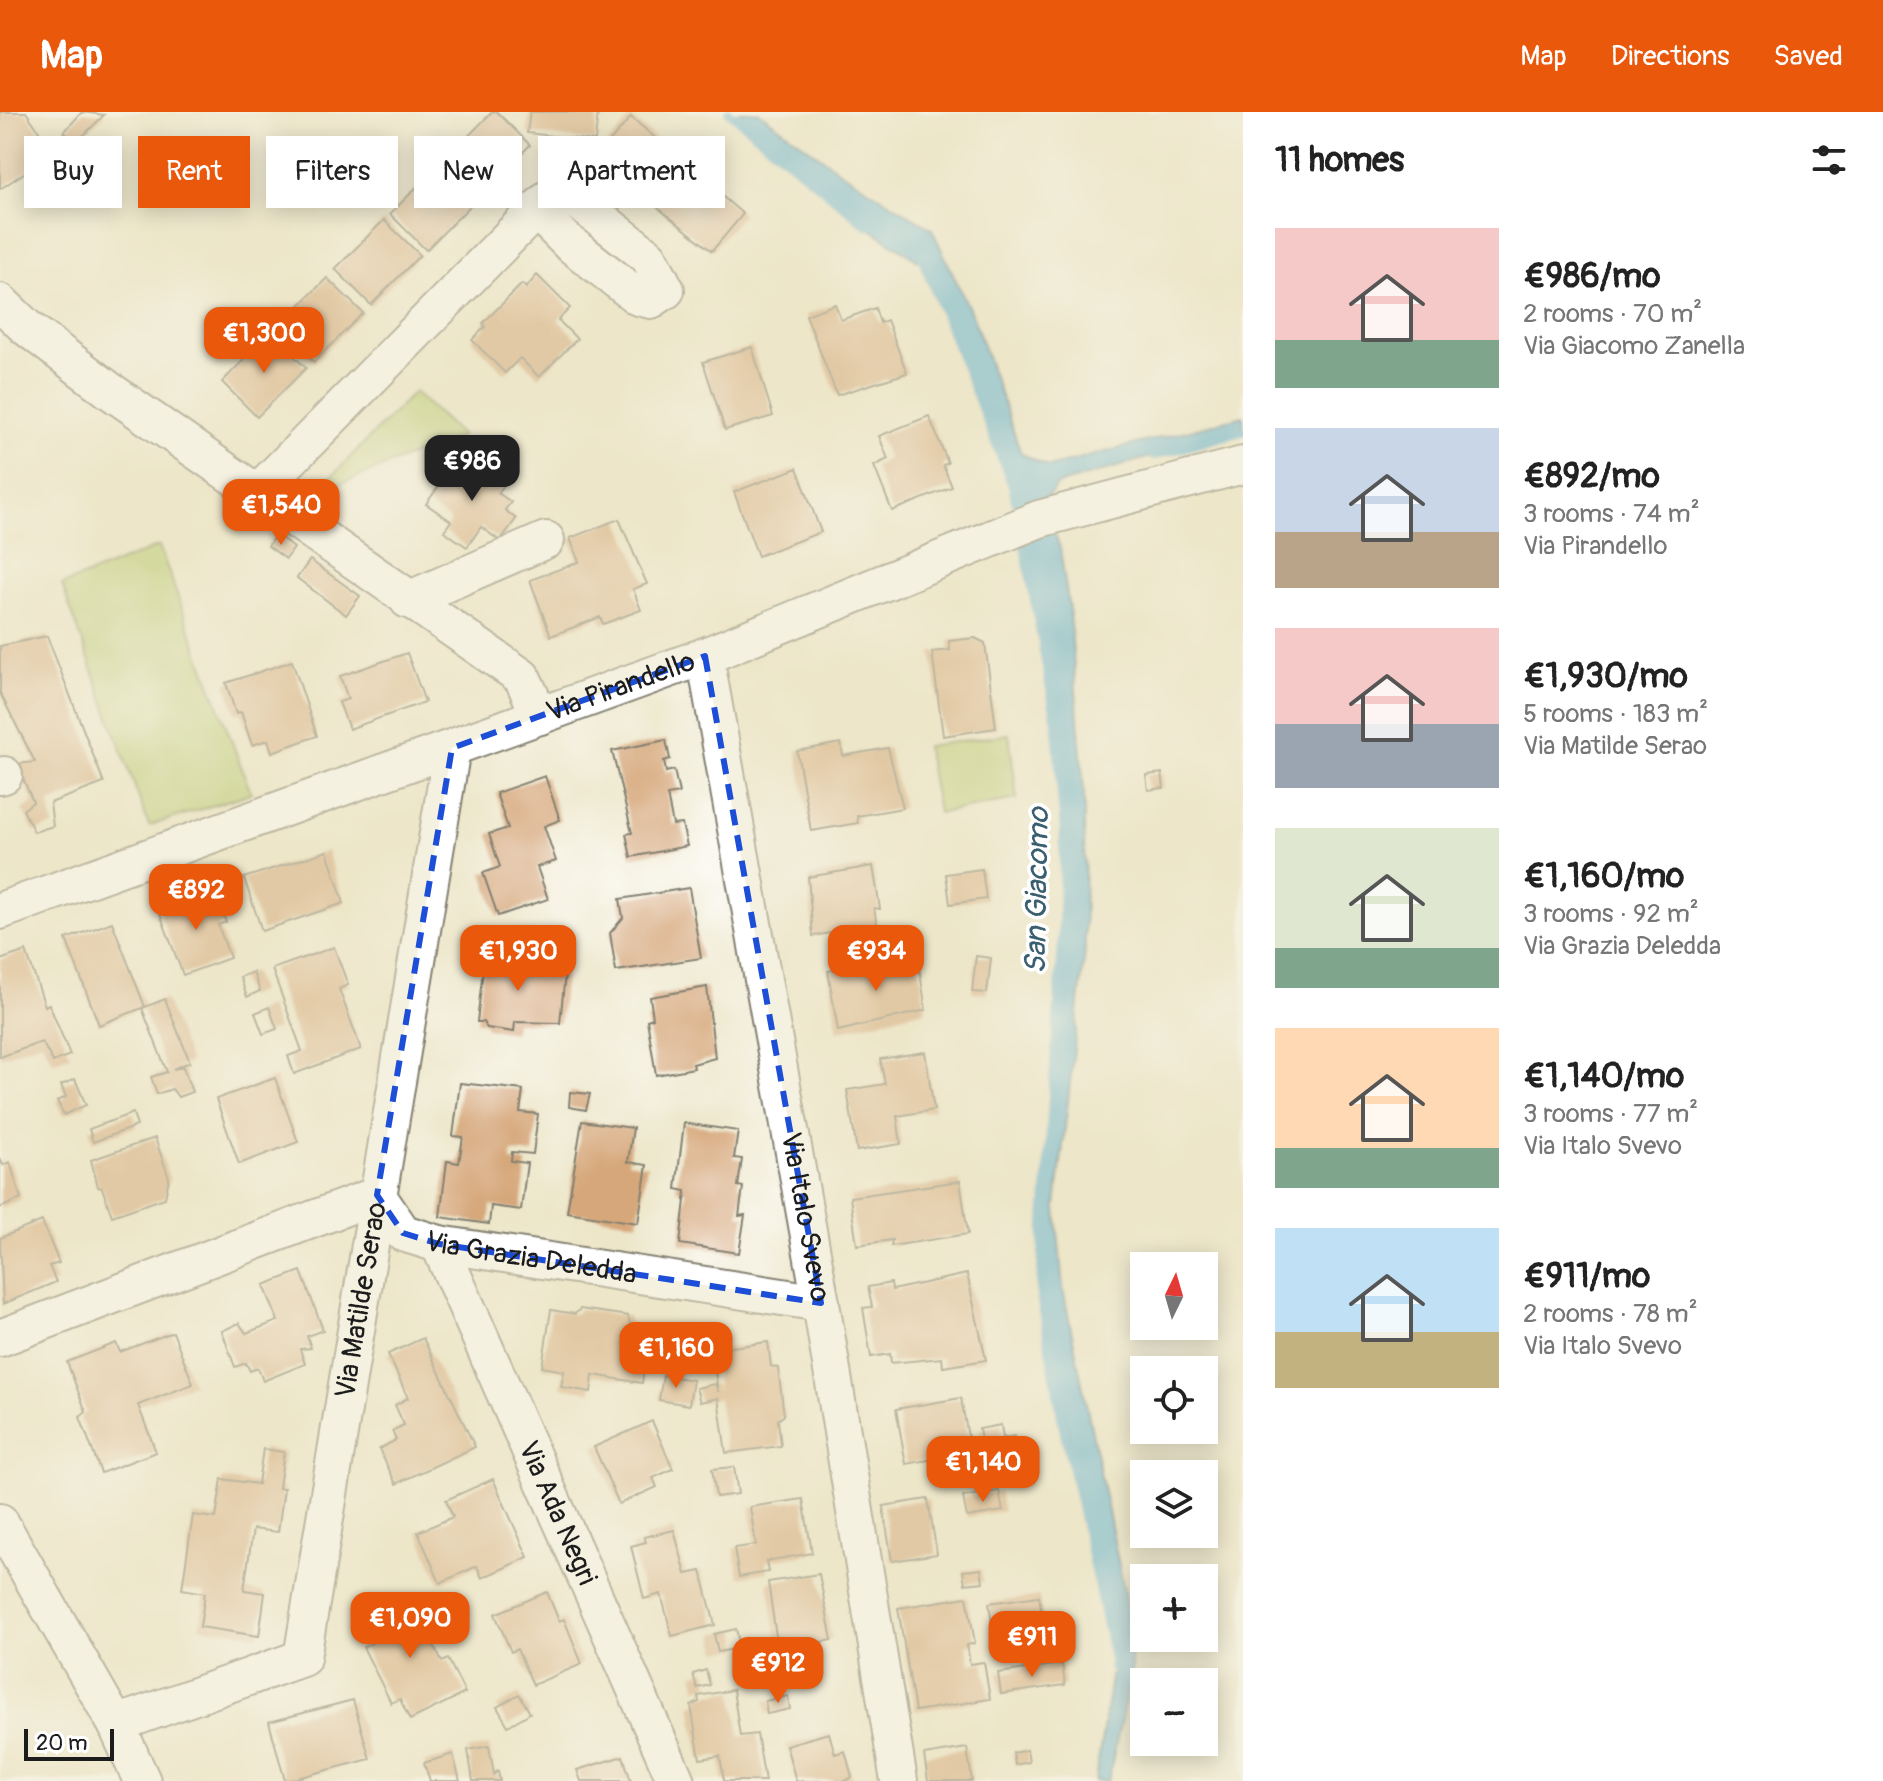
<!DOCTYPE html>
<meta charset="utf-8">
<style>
:root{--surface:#fff;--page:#f2f2f2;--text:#222;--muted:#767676;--accent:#ea580c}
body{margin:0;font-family:Pangolin,sans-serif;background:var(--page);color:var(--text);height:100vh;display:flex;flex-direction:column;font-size:30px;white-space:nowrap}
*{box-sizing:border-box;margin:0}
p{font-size:26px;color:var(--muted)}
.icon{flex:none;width:44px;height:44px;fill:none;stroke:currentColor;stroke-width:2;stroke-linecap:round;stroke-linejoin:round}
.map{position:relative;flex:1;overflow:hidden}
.details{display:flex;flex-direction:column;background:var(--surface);width:640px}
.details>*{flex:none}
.top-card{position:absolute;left:24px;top:24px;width:760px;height:72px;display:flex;gap:16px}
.needle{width:52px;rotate:5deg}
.buttons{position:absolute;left:1130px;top:1140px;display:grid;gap:16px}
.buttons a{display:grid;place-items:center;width:88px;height:88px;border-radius:0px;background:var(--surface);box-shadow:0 4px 20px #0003;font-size:40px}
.scale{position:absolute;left:24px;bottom:20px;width:90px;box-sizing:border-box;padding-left:8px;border:4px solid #1c1c1c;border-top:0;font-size:22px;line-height:28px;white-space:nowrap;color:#1c1c1c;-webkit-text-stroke:6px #fff;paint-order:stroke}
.price{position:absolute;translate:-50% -68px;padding:0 18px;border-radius:16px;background:var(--accent);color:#fff;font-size:26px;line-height:52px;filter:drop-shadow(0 2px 4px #0008)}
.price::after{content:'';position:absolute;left:50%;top:48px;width:24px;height:18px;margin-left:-12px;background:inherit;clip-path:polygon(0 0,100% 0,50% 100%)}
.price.active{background:#222;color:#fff}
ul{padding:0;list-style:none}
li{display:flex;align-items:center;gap:24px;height:200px;padding:0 32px}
li span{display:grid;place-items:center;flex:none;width:224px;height:160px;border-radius:0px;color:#555}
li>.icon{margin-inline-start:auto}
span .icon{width:96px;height:96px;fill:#fffc;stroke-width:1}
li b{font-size:34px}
h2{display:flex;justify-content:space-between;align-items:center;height:96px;padding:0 32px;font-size:34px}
.pill{padding:0 28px;border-radius:0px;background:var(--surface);box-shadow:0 4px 20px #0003;font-size:28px;line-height:72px}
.pill.active{background:var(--accent);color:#fff}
header{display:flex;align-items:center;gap:48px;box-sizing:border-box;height:112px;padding:0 40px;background:var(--accent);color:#fff}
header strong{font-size:38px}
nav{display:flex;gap:44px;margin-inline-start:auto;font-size:28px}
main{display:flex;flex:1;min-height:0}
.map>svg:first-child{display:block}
</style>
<header>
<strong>Map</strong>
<nav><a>Map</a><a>Directions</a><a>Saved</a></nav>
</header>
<main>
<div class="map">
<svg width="1243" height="1669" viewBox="0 0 1243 1669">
<rect width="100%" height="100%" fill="#fff"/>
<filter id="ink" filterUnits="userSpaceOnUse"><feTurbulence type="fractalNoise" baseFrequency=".0125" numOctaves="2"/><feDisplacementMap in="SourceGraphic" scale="16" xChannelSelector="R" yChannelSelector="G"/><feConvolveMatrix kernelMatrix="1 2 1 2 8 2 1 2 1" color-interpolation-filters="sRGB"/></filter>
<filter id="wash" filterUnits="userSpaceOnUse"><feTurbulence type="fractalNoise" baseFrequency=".006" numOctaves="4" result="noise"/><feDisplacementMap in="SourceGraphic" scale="32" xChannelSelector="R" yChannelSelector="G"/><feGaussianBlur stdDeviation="1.8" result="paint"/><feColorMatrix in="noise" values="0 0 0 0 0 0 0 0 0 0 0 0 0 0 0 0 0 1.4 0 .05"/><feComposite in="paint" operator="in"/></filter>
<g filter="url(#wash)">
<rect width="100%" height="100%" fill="#ede6c9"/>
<g fill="#b7cb6e" stroke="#6a7445" stroke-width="2">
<path d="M414,280L462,324L332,375L329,367Z"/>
<path d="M159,434L251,681L149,714L62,473Z"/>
<path d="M1009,622L1017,687L938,701L926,634Z"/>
</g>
<path fill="#5aafd6" stroke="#3b6679" stroke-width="2" d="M729,0H759L841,60L932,117L973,205L1021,341L1048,355L1243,304V317L1057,373L1044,390L1060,436L1070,504L1084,679L1085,839L1056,1095L1063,1177L1124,1478L1132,1557L1108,1669H1095L1114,1547L1040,1180L1062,836L1064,717L1056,608L1013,375L928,155L858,109Z"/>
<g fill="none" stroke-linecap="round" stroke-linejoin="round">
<g stroke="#5aafd6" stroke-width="9">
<path d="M729,0L868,114"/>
<path d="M922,146L1013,375L1017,397"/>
<path d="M1153,344L1243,319"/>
<path d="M1024,431L1056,608L1064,717L1062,836L1040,1180L1063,1314L1114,1548L1113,1556"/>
</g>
</g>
<g id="blocks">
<g fill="#d6a77a">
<path d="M0,0H26L54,41L0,77Z"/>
<path d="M82,0L104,3L76,31L64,20Z"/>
<path d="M492,0H497L530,33L482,82L446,47Z"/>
<path d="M530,0H598L595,29L527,21Z"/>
<path d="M631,5L682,49L650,86L599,42Z"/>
<path d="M439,53L475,89L426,138L390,102Z"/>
<path d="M689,56L743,102L712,139L657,95Z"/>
<path d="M384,108L420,143L371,193L335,157Z"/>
<path d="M537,163L570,196L558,208L577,227L539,265L520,246L505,261L472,228L485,215L483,211L522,172L526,176Z"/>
<path d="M327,166L363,201L314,250L278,215Z"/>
<path d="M835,192L841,208L875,196L880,211L887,208L907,261L837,283L806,203Z"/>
<path d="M270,221L306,256L257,305L222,270Z"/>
<path d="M752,235L773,304L725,318L703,250Z"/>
<path d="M929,304L948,351L943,353L952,375L892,399L874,354L888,347L879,324Z"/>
<path d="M461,343L504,373L498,381L511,390L505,398L516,407L500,429L481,415L467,435L444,419L451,409L426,392Z"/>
<path d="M797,356L821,420L758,444L734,380Z"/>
<path d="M619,407L647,472L633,477L641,498L603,512L600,505L551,524L530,468L579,450L570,426Z"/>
<path d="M276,422L294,436L286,447L268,434Z"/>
<path d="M310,448L360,484L346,503L297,466Z"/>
<path d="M47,524L104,671L50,691L53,714L34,720L23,698L33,690L17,652L35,650L0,581V534Z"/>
<path d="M975,526L985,531L996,616L943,624L932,540L950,538L949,529Z"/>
<path d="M407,541L425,590L349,617L339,590L348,587L340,564Z"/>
<path d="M292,549L317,624L272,640L268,628L252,633L241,600L236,602L226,571Z"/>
<path d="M666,628L670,647L664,649L666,660L674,658L679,681L667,683L673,713L682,712L687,734L631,745L626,722L632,721L612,639Z"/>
<path d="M841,631L843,644L888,636L903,696L857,704L858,711L811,719L797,639Z"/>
<path d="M1162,661L1164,676L1148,678L1146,663Z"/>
<path d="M545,664L560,708L544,714L556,749L537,755L548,787L498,804L483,761L500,755L489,722L508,716L496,681Z"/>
<path d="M327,739L344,791L262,819L244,766Z"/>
<path d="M873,754L880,797L874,796L877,813L813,824L808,765Z"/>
<path d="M982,757L986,787L950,792L946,762Z"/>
<path d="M689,776L701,846L616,859L610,821L623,806L620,787Z"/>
<path d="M214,779L226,810L218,813L230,846L183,863L159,799Z"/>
<path d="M112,810L145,895L99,913L66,827Z"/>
<path d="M334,835L348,873L339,877L361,937L294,962L288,944L302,939L272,857Z"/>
<path d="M26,839L45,894L49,892L70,943L53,950L42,930L0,945V848Z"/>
<path d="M485,840L527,845L526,853L565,862L560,911L515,910L514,920L487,916L483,910H477Z"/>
<path d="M976,844L991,846L987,881L972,880Z"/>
<path d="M897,847L898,852L918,848L926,898L838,919L828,859Z"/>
<path d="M253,860L260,879L247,885L240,865Z"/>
<path d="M707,875L715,946L693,952L694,956L656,963L647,908L653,906L650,885Z"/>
<path d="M165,887L190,950L173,957L183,955L192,980L178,985L172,977L157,982L151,965L167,960L142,896Z"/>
<path d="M269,895L277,917L263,922L255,901Z"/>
<path d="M925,940L934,998L897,1004L901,1032L857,1039L847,978L885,972L880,947Z"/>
<path d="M275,966L298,1030L239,1052L216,987Z"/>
<path d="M75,967L86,993L64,1003L57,989L66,985L61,973Z"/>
<path d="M460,971L523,978L520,1000L538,1002L533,1042L512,1040L511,1049L527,1051L521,1098L491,1094L489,1112L440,1105L447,1049L459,1051L463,1025L453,1024Z"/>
<path d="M570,980L590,982L586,998L569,995Z"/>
<path d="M133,1001L137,1014L93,1030L89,1017Z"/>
<path d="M582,1009L633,1016L628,1050L647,1053L638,1111L567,1100Z"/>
<path d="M684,1011L738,1019L734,1046L742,1047L738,1074L743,1075L739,1104L745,1103L739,1141L680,1132L686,1079L676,1077Z"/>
<path d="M155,1026L169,1066L165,1086L112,1104L102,1076L98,1075L91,1048Z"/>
<path d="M0,1046L3,1053L10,1050L21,1087L0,1096Z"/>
<path d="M960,1069L968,1122L891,1134L892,1128L857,1133L850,1085Z"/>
<path d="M42,1109L59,1151L49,1154L56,1170L3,1192L0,1126Z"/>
<path d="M301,1159L323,1218L307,1224L311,1236L300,1237L305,1252L263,1269L258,1256L250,1259L246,1251L235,1255L222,1219L239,1211L246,1221L278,1209L264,1173Z"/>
<path d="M967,1162L986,1248L943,1255L942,1246L891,1251L890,1242L871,1245L863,1196L872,1195L868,1175L891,1171L892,1178Z"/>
<path d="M580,1197L628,1204L630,1212L651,1215L642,1271L593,1263L591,1280L561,1275L564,1259L542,1255L551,1198L575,1202Z"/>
<path d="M173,1220L193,1272L138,1293L156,1340L101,1361L80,1305L86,1300L67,1250L116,1231L120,1240Z"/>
<path d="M423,1226L475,1335L396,1372L379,1337L396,1328L392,1319L404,1313L395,1293L408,1286L388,1242Z"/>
<path d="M768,1230L771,1254L778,1256L784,1303L778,1308L781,1334L726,1341L718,1286L700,1290L696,1276L715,1272L718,1280L712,1238Z"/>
<path d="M663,1263L693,1268L689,1293L659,1288Z"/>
<path d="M961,1286L969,1330L981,1328L979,1317L1001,1313L1003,1326L1015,1324L1024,1367L1010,1369L1007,1353L982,1358L980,1349L969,1351L967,1341L906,1352L896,1297Z"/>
<path d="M652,1309L673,1357L653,1366L657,1375L619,1392L594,1335Z"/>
<path d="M263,1337L284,1340L279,1376H284L278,1420L253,1417L244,1478L265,1481L259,1524L200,1515L205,1481L182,1477L193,1403L216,1406L222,1367L258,1372Z"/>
<path d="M734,1355L738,1382L716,1385L712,1357Z"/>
<path d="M493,1367L528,1445L482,1466L477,1454L440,1471L418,1420L453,1405L446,1388Z"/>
<path d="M999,1379L1003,1399L967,1405L963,1385Z"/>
<path d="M803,1387L812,1441L766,1449L768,1460L739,1465L734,1436L756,1433L750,1395Z"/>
<path d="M928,1387L937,1442L892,1449L883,1394Z"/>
<path d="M674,1418L686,1462L701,1459L715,1513L672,1524L661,1482L644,1487L631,1434L646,1430L644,1425Z"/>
<path d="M981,1457L983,1470L965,1472L963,1459Z"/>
<path d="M819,1462L832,1528L778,1538L768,1470Z"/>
<path d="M547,1480L559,1509L564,1507L582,1552L533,1573L517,1537L511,1540L495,1502Z"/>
<path d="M1039,1484L1043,1508L1031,1510L1033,1527L995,1533L989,1491Z"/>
<path d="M416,1485L436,1524L431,1527L442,1550L448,1547L465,1581L410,1608L400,1587L391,1591L363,1535L372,1531L363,1511Z"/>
<path d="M967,1485L975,1531L967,1533L970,1552L984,1550L990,1587L915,1599L898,1496Z"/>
<path d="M736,1517L740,1536L718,1540L714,1522Z"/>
<path d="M1062,1552L1065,1573L1001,1582L998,1561Z"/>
<path d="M706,1558L710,1573L697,1576L693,1562Z"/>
<path d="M733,1578L740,1624L757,1622L765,1669H724L720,1644L700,1647L691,1594L699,1590L698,1584Z"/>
<path d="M519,1582L530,1601L508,1614L497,1595Z"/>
<path d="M788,1584L790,1597L767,1602L765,1589Z"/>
<path d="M353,1588L370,1647L285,1669L269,1610Z"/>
<path d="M829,1621L835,1642L845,1639L852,1665L845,1669H796L786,1633Z"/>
<path d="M489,1634L494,1662L498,1659L500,1669H473L468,1638Z"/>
<path d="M967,1636L972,1669H928L924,1643Z"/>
<path d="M1027,1638L1029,1650L1015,1653L1013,1641Z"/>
<path d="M453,1642L460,1669H430L424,1651Z"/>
<path d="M623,1644L631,1669H581L577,1658Z"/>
</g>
</g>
</g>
<g filter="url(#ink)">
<use href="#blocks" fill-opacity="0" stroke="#848172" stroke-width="2"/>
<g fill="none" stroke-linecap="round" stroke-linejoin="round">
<defs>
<g id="minor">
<path d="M571,84L649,145L666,178L651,188L638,185L569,131L536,98L549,86Z"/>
<path d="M0,190L26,215L109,278L522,565L540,604"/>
<path d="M259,379L536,98"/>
<path d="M408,488L546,428"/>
<path id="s1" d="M705,544L821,1191L899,1669"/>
<path d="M0,664L4,663"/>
<path id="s2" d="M0,799L705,544L1039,407L1243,353"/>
<path id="s3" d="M439,1132L676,1669"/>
<path id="s4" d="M0,1226L377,1083L403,1121L439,1132L821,1191"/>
<path d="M0,1410L116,1612L142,1669"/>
<path id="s5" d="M116,1612L302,1546L452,636"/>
</g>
</defs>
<use href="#minor" stroke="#848172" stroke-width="40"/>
<use href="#minor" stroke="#fff" stroke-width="36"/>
</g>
</g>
<path d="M0 0H1243V1669H0ZM705,544L821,1191L439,1132L403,1121L377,1083L452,636Z" fill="#ede6c9" fill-opacity=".55" fill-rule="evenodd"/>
<path fill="none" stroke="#1d4ed8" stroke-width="6" stroke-dasharray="16 10" stroke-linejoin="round" d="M705,544L821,1191L439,1132L403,1121L377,1083L452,636Z"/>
<g text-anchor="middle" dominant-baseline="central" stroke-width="7" stroke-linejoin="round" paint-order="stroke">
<g font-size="28" fill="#1c1c1c" stroke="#fff">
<text stroke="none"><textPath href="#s2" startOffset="660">Via Pirandello</textPath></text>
<text stroke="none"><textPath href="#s1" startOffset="570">Via Italo Svevo</textPath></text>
<text stroke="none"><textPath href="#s4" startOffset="580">Via Grazia Deledda</textPath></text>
<text stroke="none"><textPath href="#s5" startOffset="560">Via Matilde Serao</textPath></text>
<text stroke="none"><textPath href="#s3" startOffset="294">Via Ada Negri</textPath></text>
</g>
<g font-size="30" font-style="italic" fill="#385e70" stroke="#fff">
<text transform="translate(1037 779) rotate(-89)">San Giacomo</text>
</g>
</g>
</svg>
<div class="buttons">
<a><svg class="needle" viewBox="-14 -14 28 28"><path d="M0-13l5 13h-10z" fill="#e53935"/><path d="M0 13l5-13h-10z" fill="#767676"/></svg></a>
<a><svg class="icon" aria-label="locate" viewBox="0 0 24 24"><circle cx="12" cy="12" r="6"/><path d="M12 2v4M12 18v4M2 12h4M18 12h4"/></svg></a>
<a><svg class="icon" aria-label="layers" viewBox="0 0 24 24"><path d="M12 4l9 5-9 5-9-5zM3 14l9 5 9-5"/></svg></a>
<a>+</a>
<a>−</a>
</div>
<div class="scale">20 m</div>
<b class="price" style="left:264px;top:263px">€1,300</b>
<b class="price active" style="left:472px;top:391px">€986</b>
<b class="price" style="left:281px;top:435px">€1,540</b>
<b class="price" style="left:196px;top:820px">€892</b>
<b class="price" style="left:518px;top:881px">€1,930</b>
<b class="price" style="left:876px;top:881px">€934</b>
<b class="price" style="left:676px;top:1278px">€1,160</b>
<b class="price" style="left:983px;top:1392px">€1,140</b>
<b class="price" style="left:410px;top:1548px">€1,090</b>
<b class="price" style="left:1032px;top:1567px">€911</b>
<b class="price" style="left:778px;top:1593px">€912</b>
<div class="top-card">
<a class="pill">Buy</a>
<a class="pill active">Rent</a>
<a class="pill">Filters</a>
<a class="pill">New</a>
<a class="pill">Apartment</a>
</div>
</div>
<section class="details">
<h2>11 homes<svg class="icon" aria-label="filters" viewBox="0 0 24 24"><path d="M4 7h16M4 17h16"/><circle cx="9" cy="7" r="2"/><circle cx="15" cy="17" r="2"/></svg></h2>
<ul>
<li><span style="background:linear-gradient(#f6c9c9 70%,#7fa58c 0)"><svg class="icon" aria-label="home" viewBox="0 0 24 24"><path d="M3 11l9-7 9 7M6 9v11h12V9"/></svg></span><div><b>€986/mo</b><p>2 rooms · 70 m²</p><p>Via Giacomo Zanella</p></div></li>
<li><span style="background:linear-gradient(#c9d6e8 65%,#b9a48a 0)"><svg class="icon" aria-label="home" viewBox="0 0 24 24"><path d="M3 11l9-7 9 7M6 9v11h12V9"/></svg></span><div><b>€892/mo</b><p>3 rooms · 74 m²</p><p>Via Pirandello</p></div></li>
<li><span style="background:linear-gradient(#f6c9c9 60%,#9aa5b1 0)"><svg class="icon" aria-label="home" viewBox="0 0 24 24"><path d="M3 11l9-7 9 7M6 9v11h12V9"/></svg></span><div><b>€1,930/mo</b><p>5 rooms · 183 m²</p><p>Via Matilde Serao</p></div></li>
<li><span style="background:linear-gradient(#dfe7d0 75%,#7fa58c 0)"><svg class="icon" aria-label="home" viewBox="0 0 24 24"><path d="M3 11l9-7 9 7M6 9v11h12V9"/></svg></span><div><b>€1,160/mo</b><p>3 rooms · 92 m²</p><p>Via Grazia Deledda</p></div></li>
<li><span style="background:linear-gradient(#ffd9b3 75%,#7fa58c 0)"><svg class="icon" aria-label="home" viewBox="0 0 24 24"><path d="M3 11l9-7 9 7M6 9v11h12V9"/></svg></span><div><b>€1,140/mo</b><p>3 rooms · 77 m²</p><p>Via Italo Svevo</p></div></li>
<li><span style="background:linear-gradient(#bfe0f5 65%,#c2b280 0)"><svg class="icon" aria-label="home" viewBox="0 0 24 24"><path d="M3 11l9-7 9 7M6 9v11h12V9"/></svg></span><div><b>€911/mo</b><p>2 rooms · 78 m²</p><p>Via Italo Svevo</p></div></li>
</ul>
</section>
</main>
